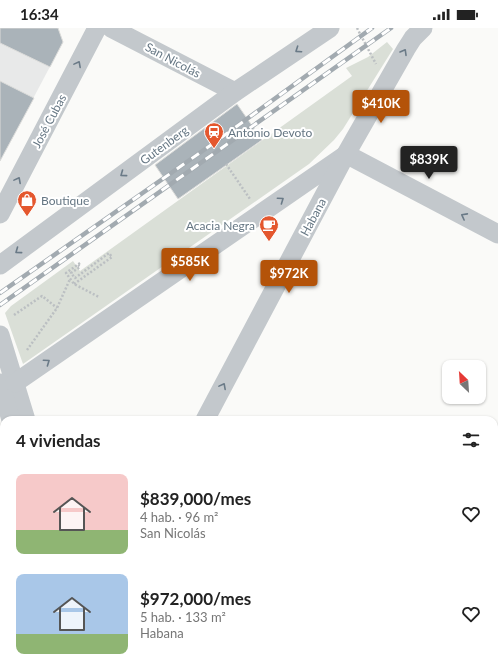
<!DOCTYPE html>
<html lang="es">
<meta charset="utf-8">
<style>
:root{--surface:#fff;--page:#f6f6f6;--text:#222;--muted:#767676;--accent:#b45309}
body{margin:0;font-family:Lato,sans-serif;background:var(--page);color:var(--text);height:100vh;display:flex;flex-direction:column;font-size:15px;white-space:nowrap}
*{box-sizing:border-box;margin:0}
p{font-size:13px;color:var(--muted)}
.icon{flex:none;width:22px;height:22px;fill:none;stroke:currentColor;stroke-width:2;stroke-linecap:round;stroke-linejoin:round}
.map{position:relative;flex:1;overflow:hidden}
.panel{position:absolute;left:0px;top:388px;width:498px;height:256px;display:flex;flex-direction:column;background:var(--surface);border-radius:12px 12px 0 0;box-shadow:0 1px 3px #0004}
.panel>*{flex:none}
.needle{width:26px;rotate:335deg}
.buttons{position:absolute;left:442px;top:332px;display:grid;gap:8px}
.buttons a{display:grid;place-items:center;width:44px;height:44px;border-radius:8px;background:var(--surface);box-shadow:0 1px 3px #0004;font-size:20px}
.price{position:absolute;translate:-50% -34px;padding:0 9px;border-radius:4px;background:var(--accent);color:#fff;font-size:13px;line-height:26px;filter:drop-shadow(0 1px 2px #0008)}
.price::after{content:'';position:absolute;left:50%;top:24px;width:12px;height:9px;margin-left:-6px;background:inherit;clip-path:polygon(0 0,100% 0,50% 100%)}
.price.active{background:#222;color:#fff}
ul{padding:0;list-style:none}
li{display:flex;align-items:center;gap:12px;height:100px;padding:0 16px}
li span{display:grid;place-items:center;flex:none;width:112px;height:80px;border-radius:8px;color:#555}
li>.icon{margin-inline-start:auto}
span .icon{width:48px;height:48px;fill:#fffc;stroke-width:1}
li b{font-size:17px}
h2{display:flex;justify-content:space-between;align-items:center;height:48px;padding:0 16px;font-size:17px}
.status{display:flex;justify-content:space-between;align-items:center;height:28px;padding:0 20px;background:var(--surface);direction:ltr}
.status svg{height:11px;fill:currentColor}
.map>svg:first-child{display:block}
</style>
<div class="status"><b>16:34</b><svg viewBox="0 0 49 12"><path d="M0 12V9h3v3zM5 12V6h3v6zM10 12V3h3v9zM15 12V0h3v12zM26 1h20v11H26zM47 4h2v5h-2z"/></svg></div>
<div class="map">
<svg width="498" height="644" viewBox="0 0 498 644">
<rect width="100%" height="100%" fill="#fafaf8"/>
<path fill="#e8e9e9" d="M0,0H58L63,14L0,133Z"/>
<path fill="#dadfd7" d="M387,14L393,21L343,101L334,112L309,136L23,336L5,285L11,278L73,233L80,243L352,48L346,40L368,29Z"/>
<g fill="#aab3b9" stroke="#dcdcda">
<path d="M0,0H58L63,14L50,39L0,15Z"/>
<path d="M0,53L34,70L0,133Z"/>
<path d="M237,76L262,112L178,171L155,137Z"/>
</g>
<g fill="none" stroke-linecap="round" stroke-linejoin="round">
<g stroke="#bbbfc2" stroke-width="2.5" stroke-dasharray="2 2" stroke-linecap="butt">
<path d="M357,0L376,36"/>
<path d="M226,136L250,171"/>
<path d="M80,235L66,245L74,256L99,269"/>
<path d="M74,256L112,229L109,225L75,250L71,245L80,239L78,237"/>
<path d="M14,287L42,268L57,280"/>
<path d="M27,322L57,280L70,251"/>
</g>
<g stroke="#c3c8cc" stroke-width="19">
<path d="M111,0L235,64"/>
<path d="M346,126L498,206"/>
<path d="M0,186L97,0"/>
<path d="M0,237L235,64L330,0"/>
<path d="M0,307L26,392"/>
<path d="M0,355L11,392"/>
<path d="M15,355L344,128"/>
<path d="M205,392L346,126L406,21L413,10L423,0"/>
<path d="M0,414L4,416"/>
<path d="M494,461L498,453"/>
<path d="M94,640L96,644"/>
<path d="M428,640L435,644"/>
<path d="M71,644L73,640"/>
<path d="M395,644L398,640"/>
</g>
<defs>
<g id="rail">
<path d="M0,265L211,117L372,0"/>
<path d="M0,277L391,0"/>
</g>
</defs>
<use href="#rail" stroke="#a2aab0" stroke-width="4.5"/>
<use href="#rail" stroke="#fff" stroke-width="3" stroke-dasharray="9" stroke-linecap="butt"/>
</g>
<defs><path id="oneway-chevron" d="M-2-3.5L2.5 0L-2 3.5" fill="none" stroke-width="1.6" stroke-linecap="round" stroke-linejoin="round"/></defs>
<g stroke="#6a7a87">
<use href="#oneway-chevron" transform="translate(298 22) rotate(146)"/>
<use href="#oneway-chevron" transform="translate(404 24) rotate(-60)"/>
<use href="#oneway-chevron" transform="translate(78 36) rotate(-62)"/>
<use href="#oneway-chevron" transform="translate(123 146) rotate(144)"/>
<use href="#oneway-chevron" transform="translate(18 152) rotate(-62)"/>
<use href="#oneway-chevron" transform="translate(281 172) rotate(-35)"/>
<use href="#oneway-chevron" transform="translate(464 188) rotate(-152)"/>
<use href="#oneway-chevron" transform="translate(18 223) rotate(144)"/>
<use href="#oneway-chevron" transform="translate(47 334) rotate(-35)"/>
<use href="#oneway-chevron" transform="translate(223 358) rotate(-62)"/>
</g>
<defs>
<symbol id="station-pin" viewBox="-11 -11 22 30"><path d="M0 17L-7.5 6A9.5 9.5 0 1 1 7.5 6Z" fill="#e4572e" stroke="#fff"/><path d="M-3-6H3Q5-6 5-4V2Q5 4 3 4L4.5 6H3L1.5 4h-3L-3 6H-4.5L-3 4Q-5 4-5 2V-4Q-5-6-3-6ZM-3.5-4v3h7v-3ZM-3.5 1v1.5H-2V1ZM2 1v1.5H3.5V1Z" fill="#fff"/></symbol>
<symbol id="shop-pin" viewBox="-11 -11 22 30"><path d="M0 17L-7.5 6A9.5 9.5 0 1 1 7.5 6Z" fill="#e4572e" stroke="#fff"/><path d="M-5-2.5h2.3a2.7 3.5 0 0 1 5.4 0H5L5.5 6h-11ZM-1.5-2.5h3a1.5 2.3 0 0 0-3 0Z" fill="#fff"/></symbol>
<symbol id="cafe-pin" viewBox="-11 -11 22 30"><path d="M0 17L-7.5 6A9.5 9.5 0 1 1 7.5 6Z" fill="#e4572e" stroke="#fff"/><path d="M-5.5-4.5H6V0H3Q3 3.5 0 3.5H-2.5Q-5.5 3.5-5.5 0ZM3-3.2v2h1.7v-2ZM-6 4.5H4V6H-6Z" fill="#fff"/></symbol>
</defs>
<g fill-rule="evenodd">
<use href="#station-pin" x="203" y="93" width="22" height="30"/>
<use href="#shop-pin" x="16" y="161" width="22" height="30"/>
<use href="#cafe-pin" x="258" y="186" width="22" height="30"/>
</g>
<g text-anchor="middle" dominant-baseline="central" stroke-width="4" stroke-linejoin="round" paint-order="stroke">
<g font-size="12" fill="#657683" stroke="#fff">
<text transform="translate(173 32) rotate(28)">San Nicolás</text>
<text transform="translate(49 93) rotate(-62)">José Cubas</text>
<text transform="translate(164 117) rotate(-36)">Gutenberg</text>
<text transform="translate(313 189) rotate(-62)">Habana</text>
</g>
<g font-size="12" fill="#657683" stroke="#fff" text-anchor="start">
<text x="228" y="104">Antonio Devoto</text>
<text x="41" y="172">Boutique</text>
<text x="255" y="197" text-anchor="end">Acacia Negra</text>
</g>
</g>
</svg>
<div class="buttons">
<a><svg class="needle" viewBox="-14 -14 28 28"><path d="M0-13l5 13h-10z" fill="#e53935"/><path d="M0 13l5-13h-10z" fill="#767676"/></svg></a>
</div>
<b class="price" style="left:381px;top:96px">$410K</b>
<b class="price active" style="left:429px;top:152px">$839K</b>
<b class="price" style="left:190px;top:254px">$585K</b>
<b class="price" style="left:289px;top:266px">$972K</b>
<section class="panel">
<h2>4 viviendas<svg class="icon" aria-label="filters" viewBox="0 0 24 24"><path d="M4 7h16M4 17h16"/><circle cx="9" cy="7" r="2"/><circle cx="15" cy="17" r="2"/></svg></h2>
<ul>
<li><span style="background:linear-gradient(#f6c9c9 70%,#8fb573 0)"><svg class="icon" aria-label="home" viewBox="0 0 24 24"><path d="M3 11l9-7 9 7M6 9v11h12V9"/></svg></span><div><b>$839,000/mes</b><p>4 hab. · 96 m²</p><p>San Nicolás</p></div><svg class="icon" aria-label="heart" viewBox="0 0 24 24"><path d="M12 20l-8-8c-3-5 5-10 8-4 3-6 11-1 8 4z"/></svg></li>
<li><span style="background:linear-gradient(#a9c7e8 75%,#8fb573 0)"><svg class="icon" aria-label="home" viewBox="0 0 24 24"><path d="M3 11l9-7 9 7M6 9v11h12V9"/></svg></span><div><b>$972,000/mes</b><p>5 hab. · 133 m²</p><p>Habana</p></div><svg class="icon" aria-label="heart" viewBox="0 0 24 24"><path d="M12 20l-8-8c-3-5 5-10 8-4 3-6 11-1 8 4z"/></svg></li>
</ul>
</section>
</div>
